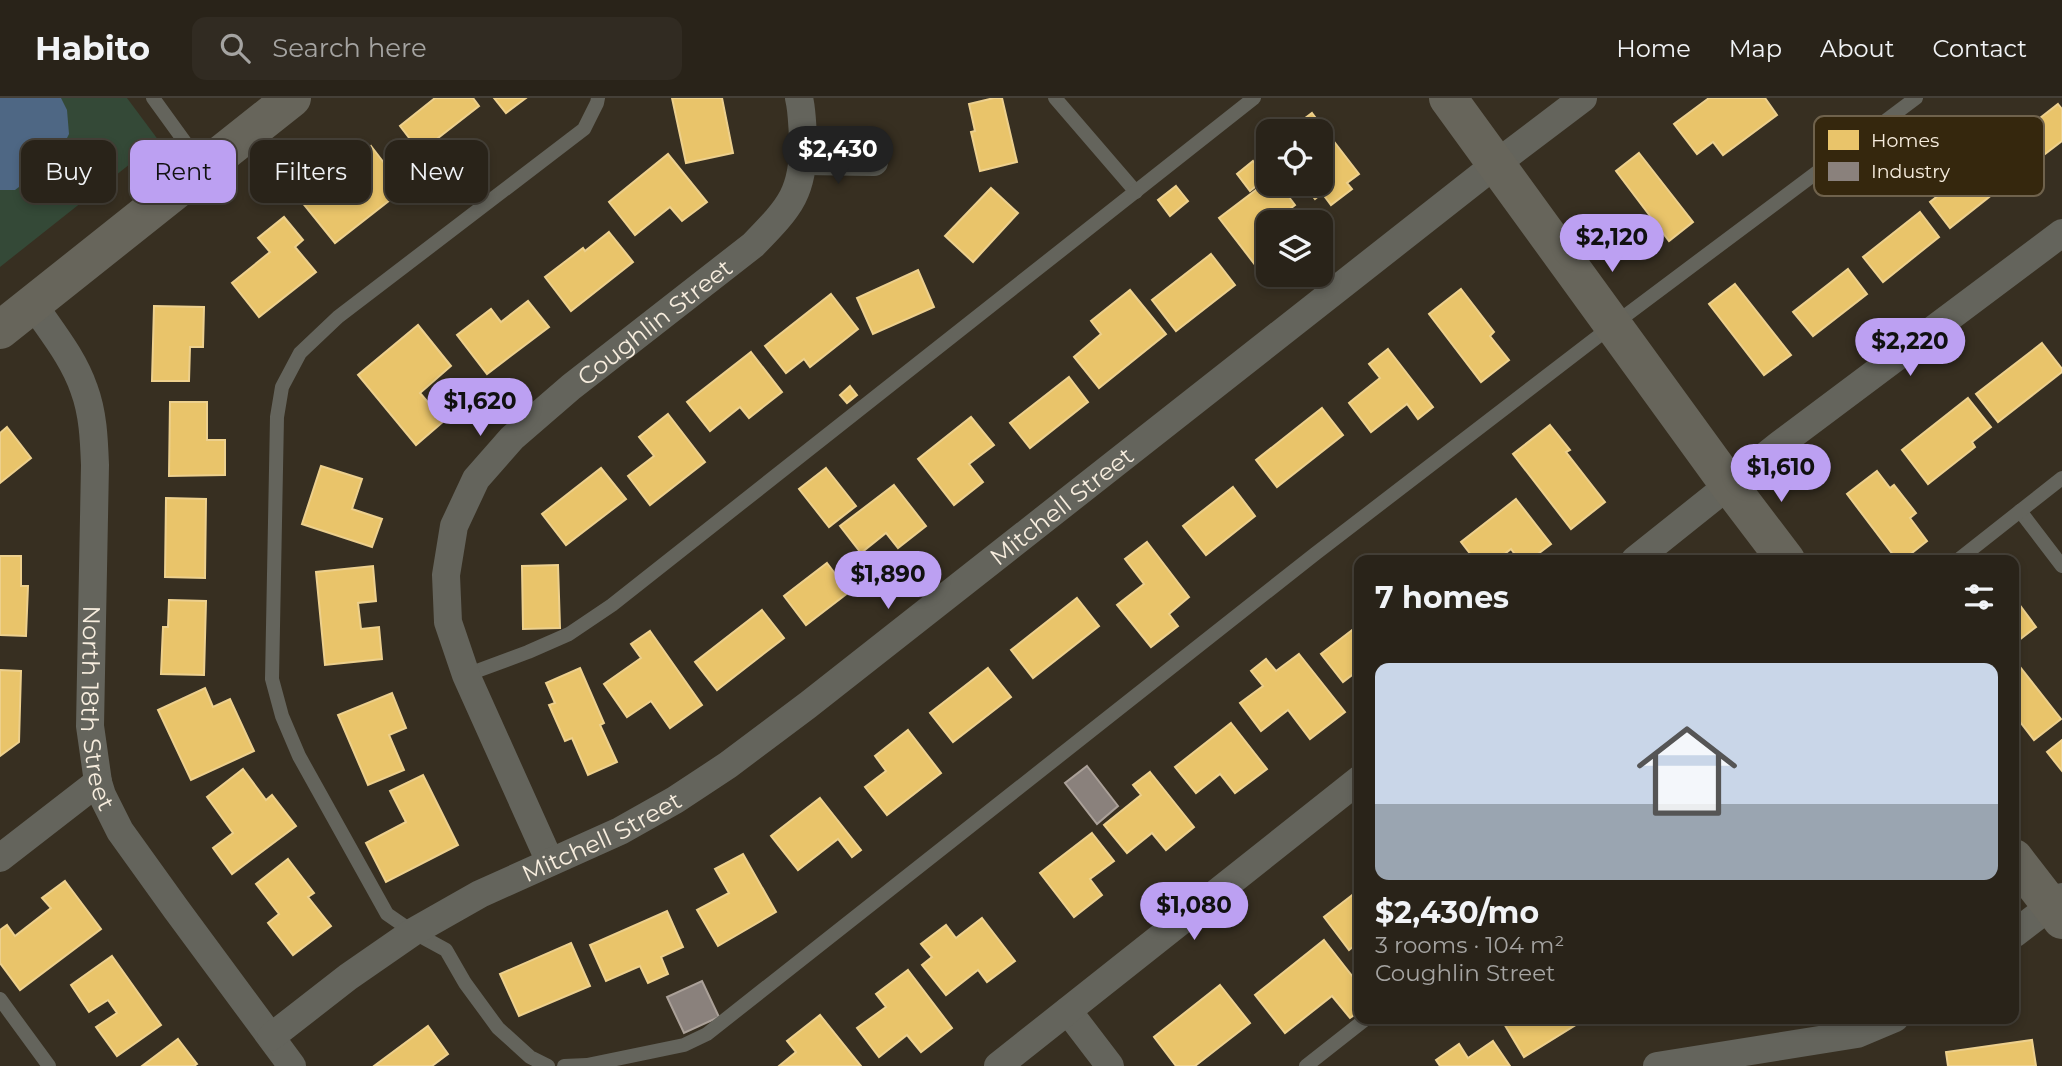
<!DOCTYPE html>
<meta charset="utf-8">
<style>
:root{--surface:#292319;--page:#312b22;--text:#f1f3f6;--muted:#a5a4a2;--line:#454038;--accent:#bca0f2}
body{margin:0;font-family:Montserrat,sans-serif;background:var(--page);color:var(--text);height:100vh;display:flex;flex-direction:column;font-size:26px;white-space:nowrap}
*{box-sizing:border-box;margin:0}
p{font-size:23px;color:var(--muted)}
.icon{flex:none;width:38px;height:38px;fill:none;stroke:currentColor;stroke-width:2;stroke-linecap:round;stroke-linejoin:round}
.map{position:relative;flex:1;overflow:hidden}
.panel{position:absolute;left:1354px;top:457px;width:665px;height:469px;display:flex;flex-direction:column;background:var(--surface);border-radius:14px;box-shadow:0 4px 10px #0003,0 0 0 2px var(--line)}
.panel>*{flex:none}
.hud{position:absolute;left:21px;top:42px;width:665px;height:63px;display:flex;gap:14px}
.fabs{position:absolute;left:1256px;top:21px;display:grid;gap:14px}
.fabs a{display:grid;place-items:center;width:77px;height:77px;border-radius:14px;background:var(--surface);box-shadow:0 4px 10px #0003,0 0 0 2px var(--line);font-size:35px}
.price{position:absolute;translate:-50% -60px;padding:0 16px;border-radius:24px;background:var(--accent);color:#111;font-size:23px;line-height:46px;filter:drop-shadow(0 2px 4px #0008)}
.price::after{content:'';position:absolute;left:50%;top:42px;width:21px;height:16px;margin-left:-10px;background:inherit;clip-path:polygon(0 0,100% 0,50% 100%)}
.price.active{background:#222;color:#fff}
ul{padding:0;list-style:none}
li{display:grid;align-content:center;gap:14px;height:371px;padding:0 21px}
li span{display:grid;place-items:center;height:217px;border-radius:14px;color:#555}
li>.icon{margin-inline-start:auto}
span .icon{width:126px;height:126px;fill:#fffc;stroke-width:1}
li b{font-size:30px}
h2{display:flex;justify-content:space-between;align-items:center;height:84px;padding:0 21px;font-size:30px}
.pill{padding:0 24px;border-radius:14px;background:var(--surface);box-shadow:0 4px 10px #0003,0 0 0 2px var(--line);font-size:24px;line-height:63px}
.pill.active{background:var(--accent);color:#111}
header{display:flex;align-items:center;gap:42px;box-sizing:border-box;height:98px;padding:0 35px;background:var(--surface);border-bottom:2px solid var(--line)}
header strong{font-size:33px}
nav{display:flex;gap:38px;margin-inline-start:auto;font-size:24px}
.search{width:490px;height:63px;background:var(--page);display:flex;align-items:center;gap:18px;box-sizing:border-box;padding:0 24px;border-radius:14px;color:var(--muted);font-size:26px}
.map>svg:first-child{display:block}
</style>
<header>
<strong>Habito</strong>
<div class="search"><svg class="icon" aria-label="search" viewBox="0 0 24 24"><circle cx="10" cy="10" r="6"/><path d="M15 15l6 6"/></svg>Search here</div>
<nav><a>Home</a><a>Map</a><a>About</a><a>Contact</a></nav>
</header>
<div class="map">
<svg width="2062" height="968" viewBox="0 0 2062 968">
<rect width="100%" height="100%" fill="#372f21"/>
<path fill="#344937" d="M0,0H127L159,43L0,169Z"/>
<path fill="#4e6784" d="M0,0H61L67,12L69,36L57,60L15,92H0Z"/>
<g fill="#e9c46a" stroke="#edd08d" stroke-width="2">
<path d="M435,0H473L479,8L420,54L400,28Z"/>
<path d="M494,0H526L506,15Z"/>
<path d="M672,0H722L733,55L686,65Z"/>
<path d="M994,0H1002L1017,64L980,73L971,34L975,33L969,6Z"/>
<path d="M1709,0H1765L1777,17L1723,57L1713,44L1697,56L1674,26Z"/>
<path d="M2058,6L2062,11V43L2019,76L2000,51Z"/>
<path d="M1312,15L1359,76L1347,85L1352,91L1331,107L1322,95L1315,101L1303,86H1321V33H1288Z"/>
<path d="M371,48L404,91L335,145L301,103Z"/>
<path d="M1639,55L1693,124L1669,143L1616,73Z"/>
<path d="M668,56L707,104L682,123L670,109L635,137L609,104Z"/>
<path d="M1988,59L2008,84L1950,130L1930,104Z"/>
<path d="M1253,63L1266,80L1250,93L1237,76Z"/>
<path d="M1269,82V86H1279L1295,107L1273,124H1269V158L1256,168L1219,120Z"/>
<path d="M1176,88L1188,103L1170,118L1158,102Z"/>
<path d="M991,90L1018,115L973,164L945,138Z"/>
<path d="M1920,114L1939,139L1883,184L1863,159Z"/>
<path d="M284,119L303,142L295,149L316,174L259,219L232,185L270,154L258,140Z"/>
<path d="M609,134L633,164L571,213L545,179L583,150L585,153Z"/>
<path d="M1211,156L1235,187L1176,233L1152,202Z"/>
<path d="M1848,171L1867,196L1813,238L1793,214Z"/>
<path d="M918,172L934,209L873,236L857,200Z"/>
<path d="M1735,186L1791,257L1764,277L1709,206Z"/>
<path d="M1461,191L1494,234L1490,238L1509,262L1481,284L1429,216Z"/>
<path d="M1130,192L1166,236L1099,290L1074,259L1101,236L1091,223Z"/>
<path d="M831,196L858,231L810,269L804,261L786,275L765,248Z"/>
<path d="M528,203L549,229L487,276L457,237L491,211L501,224Z"/>
<path d="M154,208L204,209L203,249H190L189,283H152Z"/>
<path d="M418,227L451,268L420,295L444,323L416,347L358,277Z"/>
<path d="M2042,245L2062,271V274L1998,324L1976,296Z"/>
<path d="M1388,251L1433,309L1418,321L1407,306L1371,334L1349,305L1380,280L1369,266Z"/>
<path d="M751,254L782,294L749,320L740,309L710,333L687,304Z"/>
<path d="M1069,279L1088,304L1030,350L1010,325Z"/>
<path d="M850,288L857,297L847,305L840,297Z"/>
<path d="M1968,300L1991,329L1972,344L1975,349L1928,386L1902,352Z"/>
<path d="M170,304H207V342H225V377L169,378Z"/>
<path d="M1322,310L1343,337L1277,389L1256,362Z"/>
<path d="M668,316L705,364L650,407L628,378L654,358L639,339Z"/>
<path d="M971,319L994,347L969,366L983,384L954,407L918,361Z"/>
<path d="M1550,327L1570,352L1566,354L1605,404L1571,431L1513,356Z"/>
<path d="M7,329L31,360L0,385V335Z"/>
<path d="M321,368L362,381L352,411L382,421L372,449L302,426Z"/>
<path d="M601,370L626,401L566,447L542,416Z"/>
<path d="M826,370L856,408L829,429L799,391Z"/>
<path d="M1877,373L1890,390L1894,387L1916,415L1910,420L1927,443L1903,462H1897L1847,396Z"/>
<path d="M894,387L926,428L898,450L886,435L861,455L840,428Z"/>
<path d="M1233,389L1255,418L1206,457L1183,428Z"/>
<path d="M166,400L206,401L205,480L165,479Z"/>
<path d="M1516,401L1551,446L1530,462H1519L1511,451L1497,462H1475L1461,444Z"/>
<path d="M1147,444L1189,499L1169,516L1178,528L1151,549L1117,507L1144,486L1125,461Z"/>
<path d="M0,458H21V488H28L26,538L0,537Z"/>
<path d="M827,465L849,494L806,527L784,498Z"/>
<path d="M558,467L560,530L523,531L522,468Z"/>
<path d="M373,468L376,503L358,505L361,531L379,529L382,561L325,567L316,474Z"/>
<path d="M1077,500L1099,528L1033,580L1011,552Z"/>
<path d="M169,502L206,503L204,577L161,576L163,529H168Z"/>
<path d="M2019,506L2036,529L2014,546V509Z"/>
<path d="M762,512L784,540L717,592L695,564Z"/>
<path d="M1360,526V571L1343,584L1321,556Z"/>
<path d="M650,533L702,607L670,630L651,603L627,619L604,586L641,560L631,546Z"/>
<path d="M1299,556L1345,614L1310,641L1288,612L1261,633L1240,605L1263,588L1251,573L1266,561L1276,573Z"/>
<path d="M2017,565L2061,621L2034,642L2017,620L2014,623V568Z"/>
<path d="M580,570L604,625L600,627L617,664L588,677L572,640L565,643L549,607L555,605L546,585Z"/>
<path d="M988,570L1011,599L953,644L930,615Z"/>
<path d="M0,572L21,573L19,644L0,658Z"/>
<path d="M205,590L213,609L230,601L254,653L191,682L158,612Z"/>
<path d="M392,595L406,630L389,637L404,672L368,687L338,617Z"/>
<path d="M1231,625L1267,671L1235,695L1220,676L1196,695L1175,669Z"/>
<path d="M908,632L941,675L887,717L865,689L886,673L875,658Z"/>
<path d="M2062,642V673L2047,654Z"/>
<path d="M243,671L266,702L272,697L296,728L232,776L213,750L233,735L207,699Z"/>
<path d="M1150,674L1194,729L1166,752L1152,735L1127,755L1104,727L1141,697L1133,687Z"/>
<path d="M423,677L458,747L386,784L366,745L406,724L390,693Z"/>
<path d="M820,700L861,752L852,759L838,741L798,772L771,738Z"/>
<path d="M1092,735L1114,763L1090,781L1102,797L1074,819L1040,775Z"/>
<path d="M743,756L776,814L718,848L697,812L729,795L715,771Z"/>
<path d="M288,761L314,795L308,799L331,828L293,857L268,825L279,816L256,786Z"/>
<path d="M65,783L101,831L20,892L0,865V832L7,827L15,838L51,810L42,800Z"/>
<path d="M1360,791V843L1349,852L1324,819Z"/>
<path d="M667,813L683,849L661,859L668,876L648,885L640,868L606,883L590,847Z"/>
<path d="M982,820L1015,863L987,884L978,872L946,897L922,867L932,859L921,846L946,827L956,840Z"/>
<path d="M1324,842L1360,888V913L1350,920L1332,898L1285,935L1255,897Z"/>
<path d="M571,845L590,888L519,918L500,876Z"/>
<path d="M112,858L161,927L117,958L96,929L117,915L108,902L89,914L71,887Z"/>
<path d="M908,872L952,930L921,954L907,937L879,959L857,930L886,909L876,896Z"/>
<path d="M1220,887L1250,925L1195,968H1176L1154,939Z"/>
<path d="M820,917L861,968H779L796,954L787,943Z"/>
<path d="M1509,920H1587L1524,959L1503,924Z"/>
<path d="M428,928L448,956L432,968H374Z"/>
<path d="M178,941L197,966L194,968H142Z"/>
<path d="M2032,942L2036,968H1948L1946,954Z"/>
<path d="M1493,943L1510,968H1440L1436,962L1459,946L1468,960Z"/>
</g>
<g fill="#8a817c" stroke="#aba199" stroke-width="2">
<path d="M1087,668L1118,708L1097,726L1065,685Z"/>
<path d="M702,883L719,919L684,935L667,899Z"/>
</g>
<g fill="none" stroke-linecap="round" stroke-linejoin="round">
<path stroke="#4e6784" stroke-width="9" d="M43,62L56,64L98,91"/>
<g stroke="#64645c" stroke-width="14">
<path d="M153,0L203,69"/>
<path d="M1055,0L1136,94"/>
<path d="M2020,413L2062,468"/>
<path d="M1958,462L2062,380"/>
<path d="M466,577L528,554L569,536L612,507L1254,0"/>
<path d="M0,901L49,968"/>
<path d="M548,968L530,959L498,930L465,885L446,852L413,834L387,816L299,658L282,618L272,581L277,319L282,289L300,255L338,219L584,31L597,5L598,0"/>
<path d="M564,968L587,967L684,947L707,936L1315,456L1613,227L1916,0"/>
<path d="M1306,968L1367,920"/>
</g>
<g stroke="#64645c" stroke-width="28">
<path d="M804,63L874,64"/>
<path id="s1" d="M33,206C51,233 73,259 84,291C93,315 94,341 95,367L90,628L98,684L102,697L120,733L176,811L292,968"/>
<path d="M1635,462L1779,347L2062,135"/>
<path d="M0,760L98,684"/>
<path id="s2" d="M550,764L466,577L448,524L446,477L454,428L476,381L512,340L571,289L753,147C790,109 805,94 803,38C802,25 802,12 799,0"/>
<path d="M2014,836L2062,799"/>
<path d="M1068,913L1110,968"/>
<path id="s3" d="M271,939L348,879L413,834L480,796L620,733L675,702L728,667L808,607L1496,66L1583,0"/>
<path d="M998,968L1360,681"/>
<path d="M1657,968L1857,936L1895,920"/>
</g>
<g stroke="#67655b" stroke-width="38">
<path d="M1448,0L1729,387L1786,462"/>
<path d="M0,232L292,0"/>
<path d="M2014,760L2062,822"/>
</g>
</g>
<g text-anchor="middle" dominant-baseline="central" stroke-width="7" stroke-linejoin="round" paint-order="stroke">
<g font-size="24" fill="#f7edde" stroke="#35270d">
<text stroke="none"><textPath href="#s2" startOffset="648">Coughlin Street</textPath></text>
<text stroke="none"><textPath href="#s3" startOffset="956">Mitchell Street</textPath></text>
<text stroke="none"><textPath href="#s1" startOffset="420">North 18th Street</textPath></text>
<text stroke="none"><textPath href="#s3" startOffset="388">Mitchell Street</textPath></text>
</g>
</g>
<rect x="1814" y="18" width="230" height="80" rx="10" fill="#35270d" stroke="#6f624c" stroke-width="2"/>
<rect x="1828" y="32" width="31" height="20" fill="#e9c46a"/>
<rect x="1828" y="64" width="31" height="19" fill="#8a817c"/>
<g font-size="19" fill="#f7edde">
<text x="1871" y="49">Homes</text>
<text x="1871" y="80">Industry</text>
</g>
</svg>
<div class="fabs">
<a><svg class="icon" aria-label="locate" viewBox="0 0 24 24"><circle cx="12" cy="12" r="6"/><path d="M12 2v4M12 18v4M2 12h4M18 12h4"/></svg></a>
<a><svg class="icon" aria-label="layers" viewBox="0 0 24 24"><path d="M12 4l9 5-9 5-9-5zM3 14l9 5 9-5"/></svg></a>
</div>
<b class="price active" style="left:838px;top:88px">$2,430</b>
<b class="price" style="left:1612px;top:176px">$2,120</b>
<b class="price" style="left:1910px;top:280px">$2,220</b>
<b class="price" style="left:480px;top:340px">$1,620</b>
<b class="price" style="left:1781px;top:406px">$1,610</b>
<b class="price" style="left:888px;top:513px">$1,890</b>
<b class="price" style="left:1194px;top:844px">$1,080</b>
<div class="hud">
<a class="pill">Buy</a>
<a class="pill active">Rent</a>
<a class="pill">Filters</a>
<a class="pill">New</a>
</div>
<section class="panel">
<h2>7 homes<svg class="icon" aria-label="filters" viewBox="0 0 24 24"><path d="M4 7h16M4 17h16"/><circle cx="9" cy="7" r="2"/><circle cx="15" cy="17" r="2"/></svg></h2>
<ul>
<li><span style="background:linear-gradient(#c9d6e8 65%,#9aa5b1 0)"><svg class="icon" aria-label="home" viewBox="0 0 24 24"><path d="M3 11l9-7 9 7M6 9v11h12V9"/></svg></span><div><b>$2,430/mo</b><p>3 rooms · 104 m²</p><p>Coughlin Street</p></div></li>
</ul>
</section>
</div>
